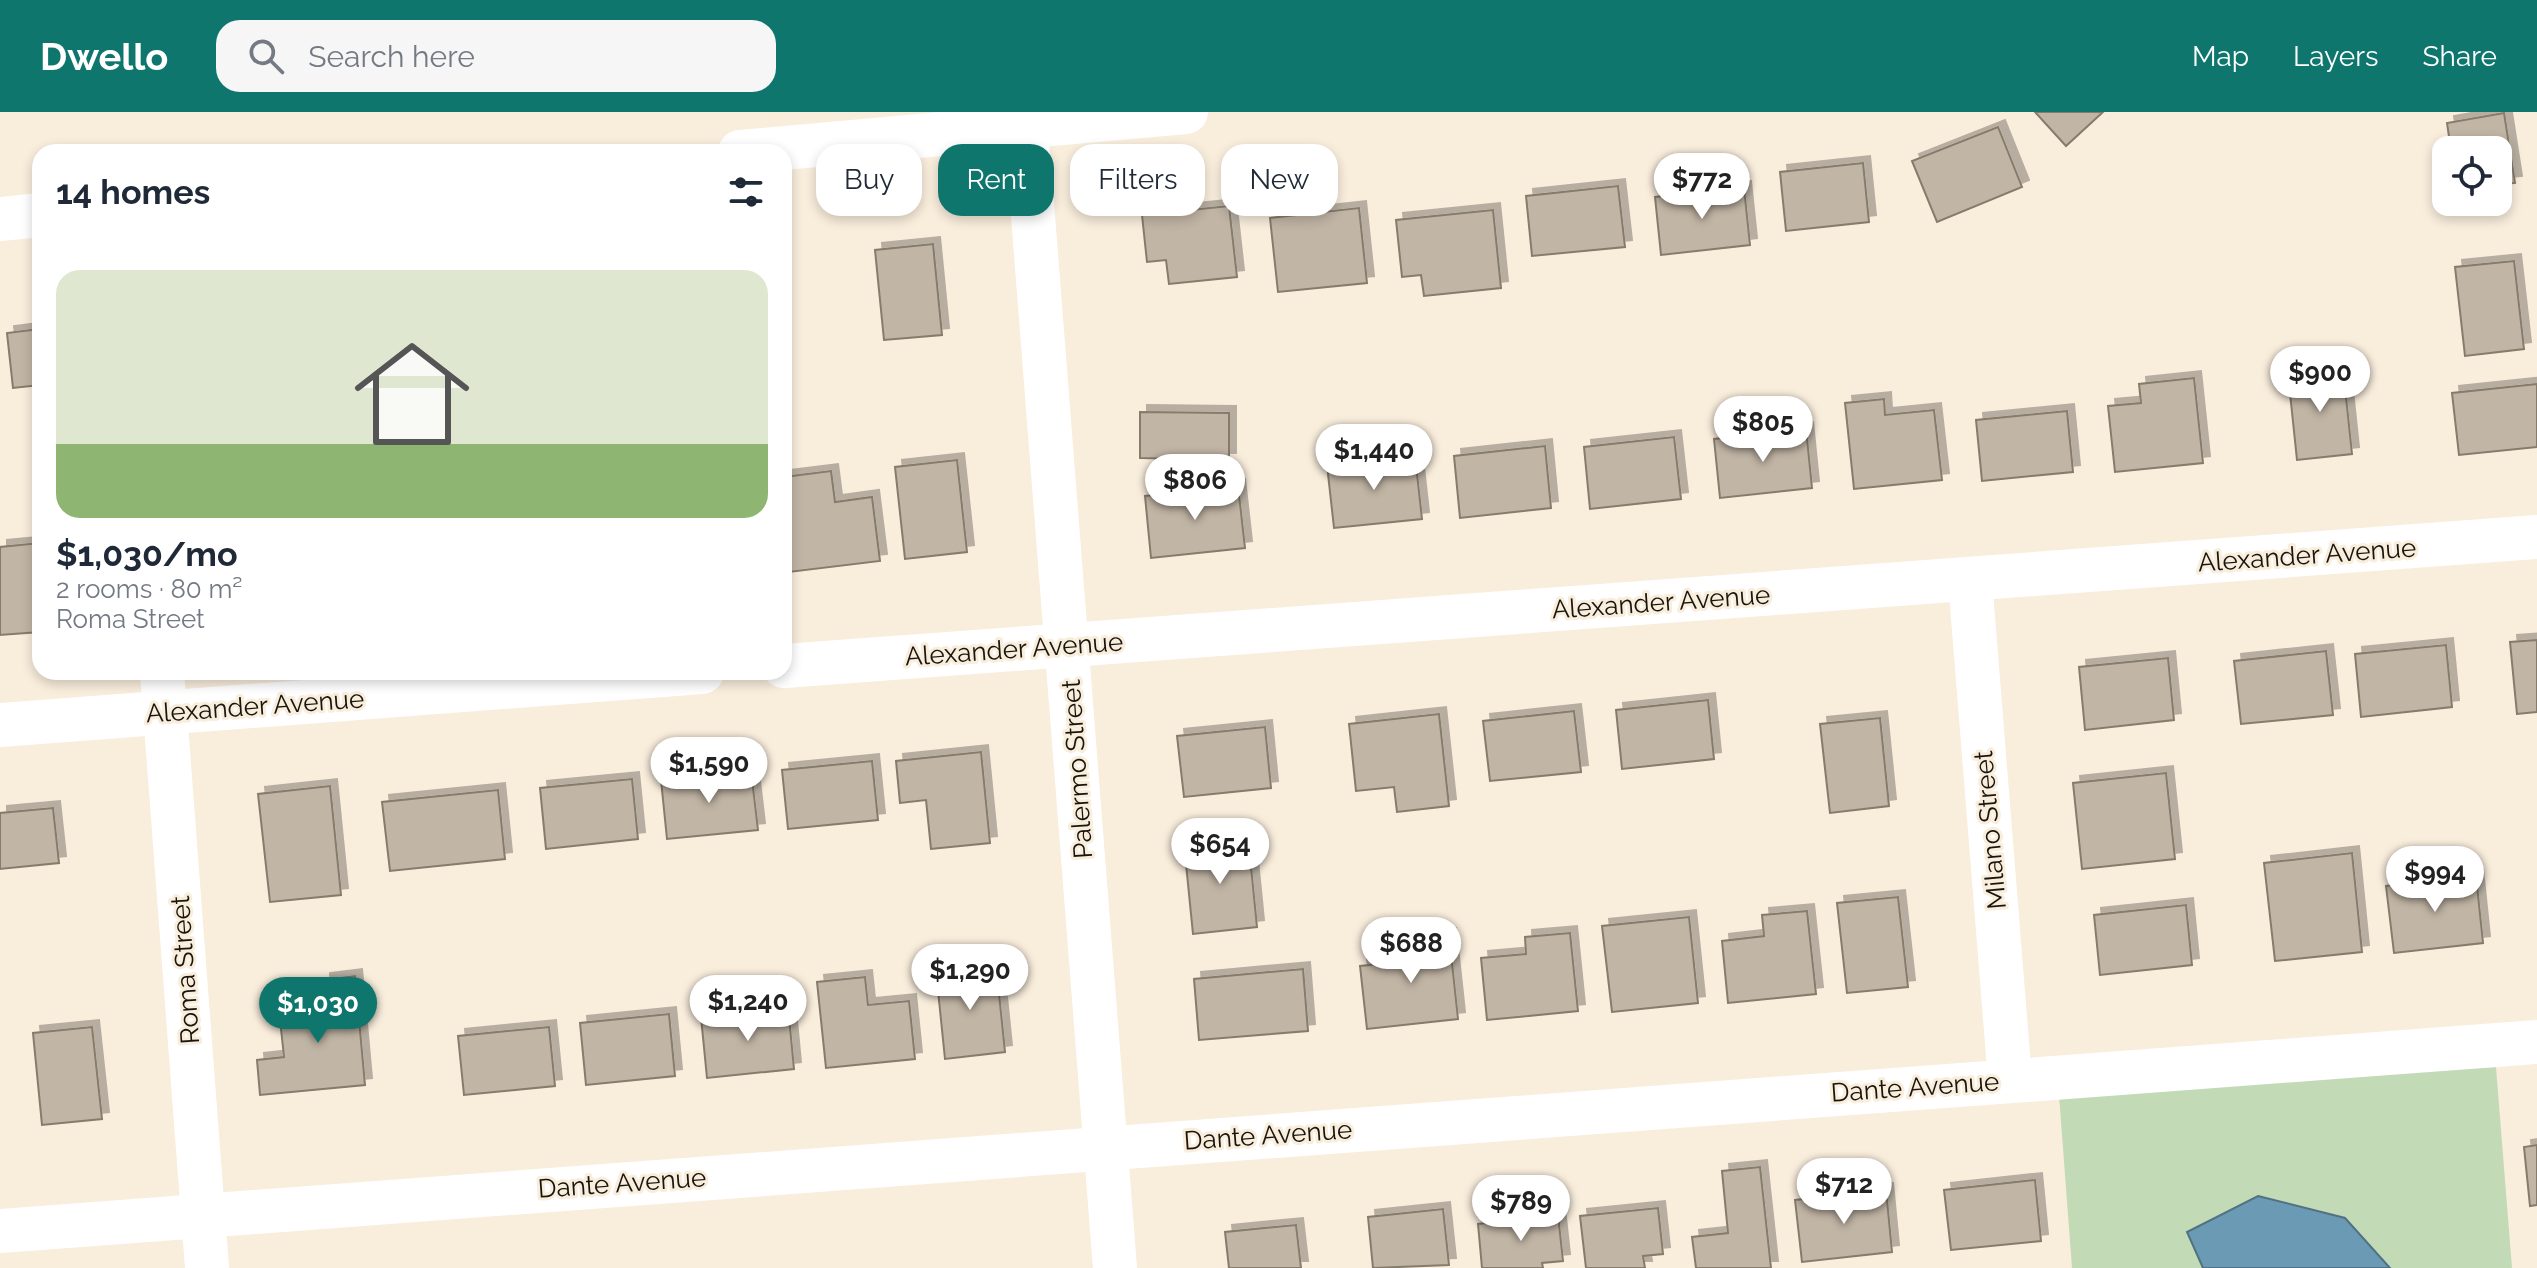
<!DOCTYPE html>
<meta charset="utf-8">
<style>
:root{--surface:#fff;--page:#f6f6f7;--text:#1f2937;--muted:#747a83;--line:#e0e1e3;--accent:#0f766e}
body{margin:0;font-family:Raleway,sans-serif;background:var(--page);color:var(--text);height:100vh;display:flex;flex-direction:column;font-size:30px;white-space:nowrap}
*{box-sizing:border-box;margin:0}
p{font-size:26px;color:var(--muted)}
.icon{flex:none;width:44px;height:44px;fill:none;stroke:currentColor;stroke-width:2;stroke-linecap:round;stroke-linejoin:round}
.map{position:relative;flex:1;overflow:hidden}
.details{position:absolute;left:32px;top:32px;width:760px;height:536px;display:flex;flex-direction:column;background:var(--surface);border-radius:24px;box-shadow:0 4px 12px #0003}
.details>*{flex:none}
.hud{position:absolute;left:816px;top:32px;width:760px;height:72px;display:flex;gap:16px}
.controls{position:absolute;left:2432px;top:24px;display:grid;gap:16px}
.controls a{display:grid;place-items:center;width:80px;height:80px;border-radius:16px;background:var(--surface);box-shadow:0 4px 12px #0003;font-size:40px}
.price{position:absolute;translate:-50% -68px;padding:0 18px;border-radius:28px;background:#fff;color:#222;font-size:26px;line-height:52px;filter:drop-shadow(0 2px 4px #0008)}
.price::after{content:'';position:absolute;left:50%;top:48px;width:24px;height:18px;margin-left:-12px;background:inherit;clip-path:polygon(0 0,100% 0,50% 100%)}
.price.current{background:var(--accent);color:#fff}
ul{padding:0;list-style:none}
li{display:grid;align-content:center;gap:16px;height:424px;padding:0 24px}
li+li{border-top:2px solid var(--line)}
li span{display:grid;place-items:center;height:248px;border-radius:24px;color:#555}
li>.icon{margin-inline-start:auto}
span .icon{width:144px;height:144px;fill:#fffc;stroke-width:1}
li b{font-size:34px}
h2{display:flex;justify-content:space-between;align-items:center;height:96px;padding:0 24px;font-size:34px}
.pill{padding:0 28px;border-radius:24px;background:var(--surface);box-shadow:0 4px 12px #0003;font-size:28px;line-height:72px}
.pill.current{background:var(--accent);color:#fff}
header{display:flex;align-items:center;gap:48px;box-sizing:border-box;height:112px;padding:0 40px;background:var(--accent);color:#fff}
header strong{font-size:38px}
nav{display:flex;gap:44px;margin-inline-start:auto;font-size:28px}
.search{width:560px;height:72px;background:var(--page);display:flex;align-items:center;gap:20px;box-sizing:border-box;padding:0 28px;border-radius:24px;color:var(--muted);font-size:30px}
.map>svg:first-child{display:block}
</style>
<header>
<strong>Dwello</strong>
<div class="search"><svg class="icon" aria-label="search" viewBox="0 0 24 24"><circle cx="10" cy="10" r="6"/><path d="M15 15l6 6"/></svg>Search here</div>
<nav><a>Map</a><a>Layers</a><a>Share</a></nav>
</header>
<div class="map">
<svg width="2537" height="1156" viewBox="0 0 2537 1156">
<defs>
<filter id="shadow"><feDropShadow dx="7" dy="-7" stdDeviation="0" flood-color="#0004"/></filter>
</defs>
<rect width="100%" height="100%" fill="#f9eddc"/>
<path fill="#c3dab7" d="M2496,955L2512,1156H2072L2059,983Z"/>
<path fill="#6a9ab4" stroke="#517282" stroke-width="2" d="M2258,1084L2345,1106L2390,1156H2203L2187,1120Z"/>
<g fill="#c1b5a5" stroke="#867c6c" stroke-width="2" filter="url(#shadow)">
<path d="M2035,0H2103L2066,34Z"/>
<path d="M2504,1L2515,71L2498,73V38H2451L2447,11Z"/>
<path d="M1998,15L2022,75L1937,110L1912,49Z"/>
<path d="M1863,51L1869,110L1786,119L1780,60Z"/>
<path d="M1618,74L1625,135L1532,144L1526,84Z"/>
<path d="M1744,76L1750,133L1661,143L1655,85Z"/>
<path d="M2498,83L2500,95L2461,101L2460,90H2498Z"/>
<path d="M1229,94L1237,165L1169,172L1166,148L1147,150L1142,103Z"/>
<path d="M1359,96L1367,171L1278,180L1270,106Z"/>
<path d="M1493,98L1501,176L1424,184L1421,163L1402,165L1396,108Z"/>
<path d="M933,132L942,223L884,228L875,138Z"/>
<path d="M2514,149L2524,237L2465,244L2455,155Z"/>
<path d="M40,217V273L13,276L7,221Z"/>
<path d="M2343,257L2352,342L2297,348L2288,262Z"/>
<path d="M2194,266L2203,351L2115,360L2108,294L2141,291L2139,272Z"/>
<path d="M2537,272V335L2459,343L2452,281Z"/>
<path d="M1884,287L1885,303L1934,298L1942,368L1854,377L1845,291Z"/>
<path d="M2067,299L2073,360L1982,369L1976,308Z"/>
<path d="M1140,300L1229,301V348L1140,346Z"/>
<path d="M1806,317L1812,376L1720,386L1714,327Z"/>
<path d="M1674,325L1681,387L1590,397L1584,335Z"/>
<path d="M1545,334L1551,396L1460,406L1454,344Z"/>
<path d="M1415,344L1422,407L1334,416L1327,353Z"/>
<path d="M957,348L967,440L905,447L895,355Z"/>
<path d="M831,359L835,390L872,385L880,449L789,460L784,417V365Z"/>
<path d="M1238,374L1245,436L1151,446L1145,384Z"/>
<path d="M40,431V520L0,523V435Z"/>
<path d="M2537,528V600L2517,602L2510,530Z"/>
<path d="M2446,533L2452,595L2361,605L2355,542Z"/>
<path d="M2326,539L2333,603L2241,612L2234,549Z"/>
<path d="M2168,546L2174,608L2085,618L2079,555Z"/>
<path d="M1708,588L1714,647L1622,657L1616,598Z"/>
<path d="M1574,599L1581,660L1490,669L1483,609Z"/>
<path d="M1439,602L1449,694L1397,700L1394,675L1356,679L1349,612Z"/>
<path d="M1880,606L1889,694L1830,701L1820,612Z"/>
<path d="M1265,615L1271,676L1184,685L1177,624Z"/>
<path d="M981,640L990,731L931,737L926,688L900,691L896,649Z"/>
<path d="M872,649L878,708L788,717L782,658Z"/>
<path d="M751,659L758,718L667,727L661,668Z"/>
<path d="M2166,661L2175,747L2082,757L2073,671Z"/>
<path d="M632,667L638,727L546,737L540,676Z"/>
<path d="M330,674L341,783L270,790L258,682Z"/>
<path d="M498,678L505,747L390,759L382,690Z"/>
<path d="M53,696L59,751L0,757V701Z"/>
<path d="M1248,725L1257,815L1193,822L1184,732Z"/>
<path d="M2352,741L2362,840L2275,849L2264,751Z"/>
<path d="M2476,764L2483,831L2394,841L2386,774Z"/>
<path d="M1898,785L1908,875L1847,881L1837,791Z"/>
<path d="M2186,793L2192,853L2100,863L2094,803Z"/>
<path d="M1807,799L1816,882L1728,891L1722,829L1764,824L1762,803Z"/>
<path d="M1689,805L1698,891L1612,900L1602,814Z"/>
<path d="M1570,821L1578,899L1487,908L1481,846L1526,842L1525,825Z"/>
<path d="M1449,823L1458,907L1367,917L1360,854L1399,850L1397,828Z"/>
<path d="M996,853L1005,940L945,947L936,859Z"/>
<path d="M1303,857L1308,919L1199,928L1194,867Z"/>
<path d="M355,864L365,973L260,983L257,948L284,945L279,898L325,894L323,868Z"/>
<path d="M865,865L868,893L909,889L915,947L826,956L817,870Z"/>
<path d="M788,895L794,957L707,966L701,905Z"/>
<path d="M669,902L675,964L586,973L580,911Z"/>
<path d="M92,915L102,1007L42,1013L33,921Z"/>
<path d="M549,915L555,974L464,983L458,924Z"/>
<path d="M2537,1033V1093L2530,1094L2524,1035Z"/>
<path d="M1760,1055L1771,1156H1696L1692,1125L1728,1121L1722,1059Z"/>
<path d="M2035,1068L2041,1129L1951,1138L1944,1078Z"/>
<path d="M1886,1078L1892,1140L1802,1150L1795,1088Z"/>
<path d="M1658,1096L1663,1142L1643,1144L1645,1156H1586L1580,1104Z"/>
<path d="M1443,1097L1449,1153L1373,1156L1368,1105Z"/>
<path d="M1558,1103L1563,1149L1542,1151L1543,1156H1482L1478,1112Z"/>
<path d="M1296,1113L1301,1156H1229L1225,1120Z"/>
</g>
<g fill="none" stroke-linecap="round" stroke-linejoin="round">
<g stroke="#fff" stroke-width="44">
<path d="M1026,14L1115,1156"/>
<path d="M740,40L1186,0"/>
<path d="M0,107L40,103"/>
<path d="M1970,468L2010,968"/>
<path d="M784,554L2537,425"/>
<path d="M162,560L207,1156"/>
<path d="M0,613L702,560"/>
<path d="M0,1119L2537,930"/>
</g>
</g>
<g text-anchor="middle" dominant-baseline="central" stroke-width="6" stroke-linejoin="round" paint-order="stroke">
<g font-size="26" fill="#18140e" stroke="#f9eddc">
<text transform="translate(2307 443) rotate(-4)">Alexander Avenue</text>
<text transform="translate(1661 490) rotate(-4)">Alexander Avenue</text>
<text transform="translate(1014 537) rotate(-4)">Alexander Avenue</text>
<text transform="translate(255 594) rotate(-4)">Alexander Avenue</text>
<text transform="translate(1077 657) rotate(-94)">Palermo Street</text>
<text transform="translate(1990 718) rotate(-95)">Milano Street</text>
<text transform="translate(185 858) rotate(-94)">Roma Street</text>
<text transform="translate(1915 975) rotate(-4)">Dante Avenue</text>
<text transform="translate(1268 1023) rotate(-4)">Dante Avenue</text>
<text transform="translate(622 1071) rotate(-4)">Dante Avenue</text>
</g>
</g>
</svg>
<div class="controls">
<a><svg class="icon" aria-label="locate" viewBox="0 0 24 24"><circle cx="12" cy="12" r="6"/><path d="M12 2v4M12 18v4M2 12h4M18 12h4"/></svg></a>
</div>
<b class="price" style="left:1702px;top:109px">$772</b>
<b class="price" style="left:2320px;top:302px">$900</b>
<b class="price" style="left:1763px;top:352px">$805</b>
<b class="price" style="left:1374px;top:380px">$1,440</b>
<b class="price" style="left:1195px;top:410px">$806</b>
<b class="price" style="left:709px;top:693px">$1,590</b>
<b class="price" style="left:1220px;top:774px">$654</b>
<b class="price" style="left:2435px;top:802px">$994</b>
<b class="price" style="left:1411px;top:873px">$688</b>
<b class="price" style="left:970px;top:900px">$1,290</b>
<b class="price" style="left:748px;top:931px">$1,240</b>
<b class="price current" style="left:318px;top:933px">$1,030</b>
<b class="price" style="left:1844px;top:1114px">$712</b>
<b class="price" style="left:1521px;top:1131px">$789</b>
<div class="hud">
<a class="pill">Buy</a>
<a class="pill current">Rent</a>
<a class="pill">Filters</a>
<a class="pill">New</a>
</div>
<section class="details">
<h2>14 homes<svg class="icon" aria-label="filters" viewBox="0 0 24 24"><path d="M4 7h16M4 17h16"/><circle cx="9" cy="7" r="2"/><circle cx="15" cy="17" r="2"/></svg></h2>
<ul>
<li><span style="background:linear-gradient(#dfe7d0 70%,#8fb573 0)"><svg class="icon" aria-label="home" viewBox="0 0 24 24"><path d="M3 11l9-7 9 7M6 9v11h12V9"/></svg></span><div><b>$1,030/mo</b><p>2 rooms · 80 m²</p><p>Roma Street</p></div></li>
</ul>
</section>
</div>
